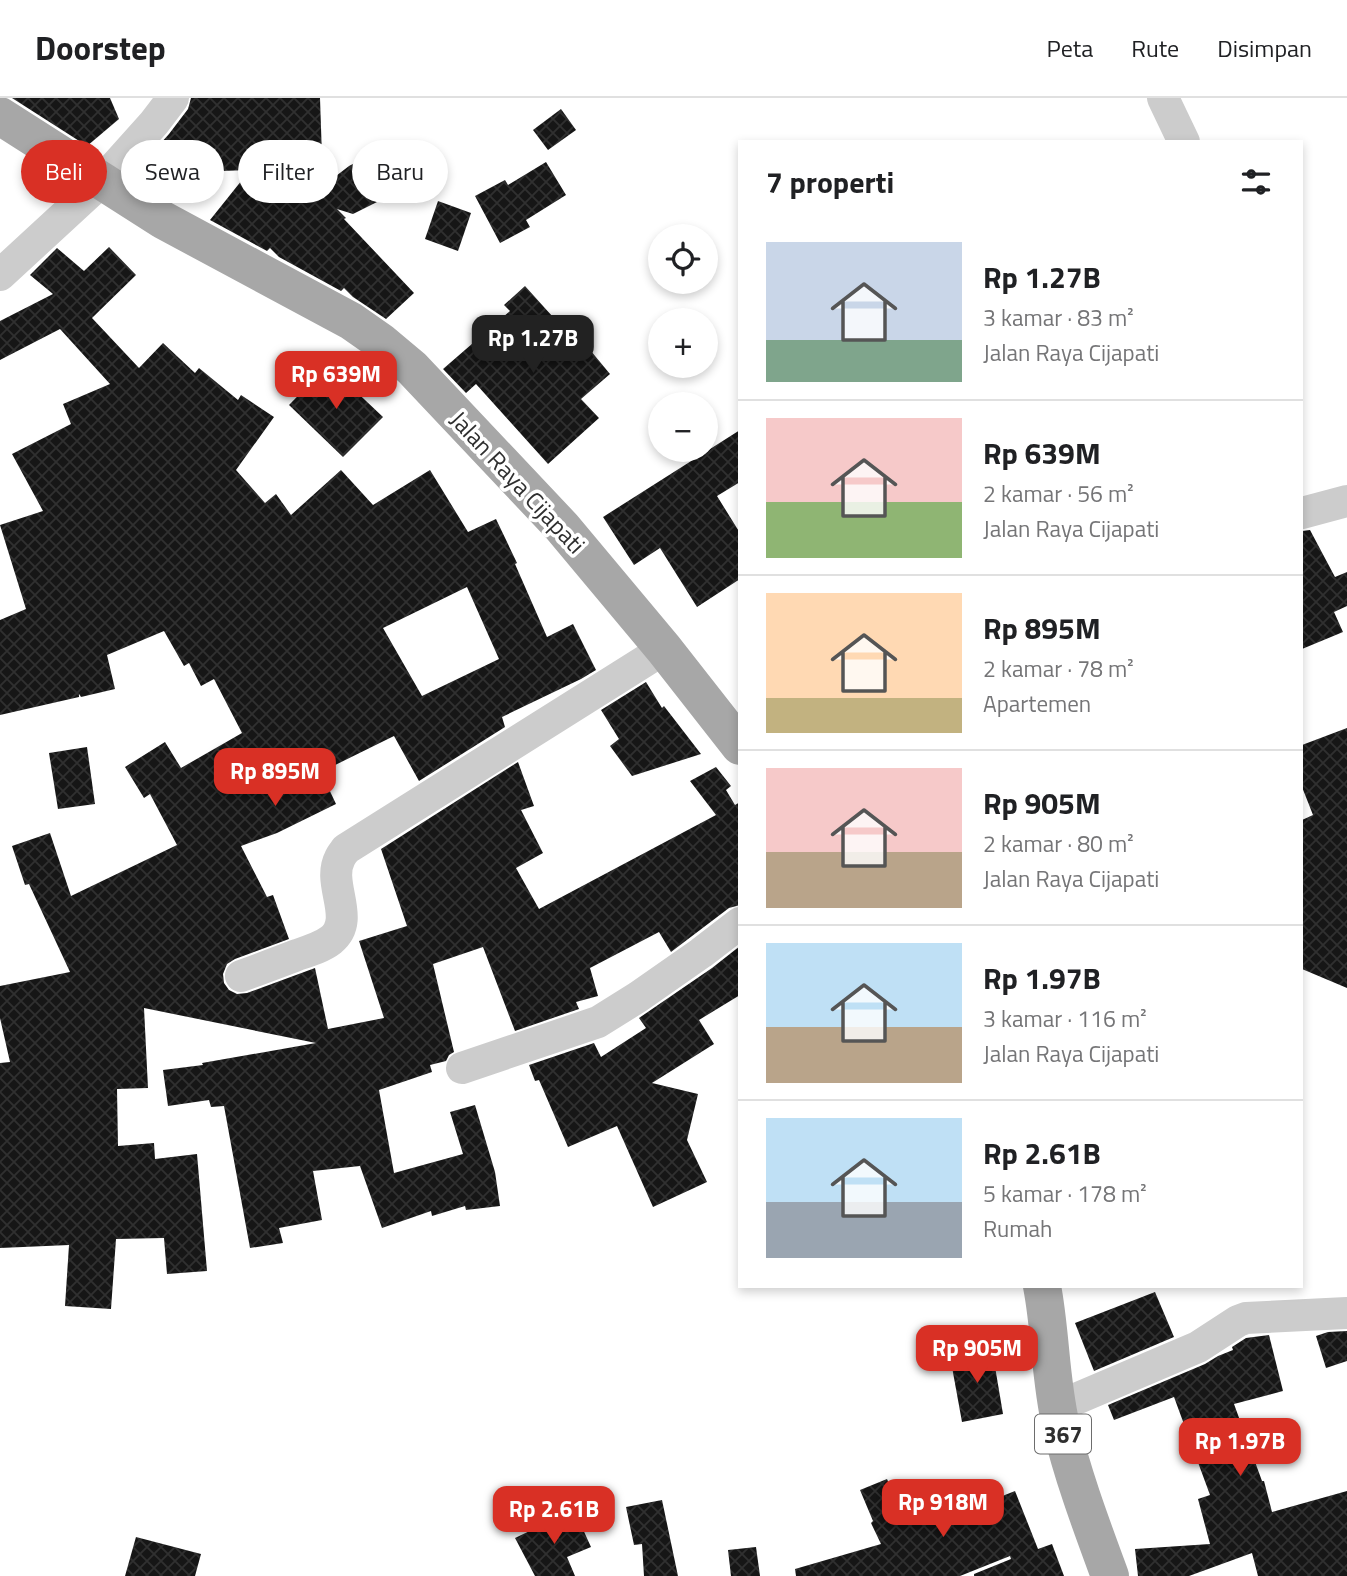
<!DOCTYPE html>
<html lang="id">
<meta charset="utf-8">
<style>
:root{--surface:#fff;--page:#f2f2f2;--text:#202124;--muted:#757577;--line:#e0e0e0;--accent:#d93025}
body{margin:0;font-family:"Titillium Web",sans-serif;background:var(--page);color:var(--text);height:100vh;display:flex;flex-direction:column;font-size:26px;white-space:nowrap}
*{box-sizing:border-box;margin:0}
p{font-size:23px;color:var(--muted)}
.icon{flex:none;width:38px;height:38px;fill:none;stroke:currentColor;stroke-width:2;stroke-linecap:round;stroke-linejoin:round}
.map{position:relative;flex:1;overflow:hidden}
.panel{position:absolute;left:738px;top:42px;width:565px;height:1148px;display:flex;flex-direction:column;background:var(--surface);border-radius:0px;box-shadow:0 4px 10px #0003}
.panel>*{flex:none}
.banner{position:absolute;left:21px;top:42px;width:612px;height:63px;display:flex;gap:14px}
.controls{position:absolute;left:648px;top:126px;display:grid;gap:14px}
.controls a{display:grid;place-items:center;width:70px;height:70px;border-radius:50%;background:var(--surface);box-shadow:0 4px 10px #0003;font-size:35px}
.price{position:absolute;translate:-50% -60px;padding:0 16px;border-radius:14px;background:var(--accent);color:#fff;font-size:23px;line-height:46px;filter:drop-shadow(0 2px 4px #0008)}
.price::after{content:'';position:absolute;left:50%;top:42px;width:21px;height:16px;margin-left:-10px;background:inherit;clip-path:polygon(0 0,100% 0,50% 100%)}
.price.on{background:#222;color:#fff}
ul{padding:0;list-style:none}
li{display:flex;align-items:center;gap:21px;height:175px;padding:0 28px}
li+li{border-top:2px solid var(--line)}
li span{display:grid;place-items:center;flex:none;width:196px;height:140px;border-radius:0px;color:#555}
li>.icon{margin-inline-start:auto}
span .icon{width:84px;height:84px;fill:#fffc;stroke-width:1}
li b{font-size:30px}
h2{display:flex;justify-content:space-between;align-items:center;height:84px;padding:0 28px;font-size:30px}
.chip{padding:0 24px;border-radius:32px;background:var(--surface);box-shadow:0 4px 10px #0003;font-size:24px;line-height:63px}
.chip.on{background:var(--accent);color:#fff}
header{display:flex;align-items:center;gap:42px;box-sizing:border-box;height:98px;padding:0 35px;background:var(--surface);border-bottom:2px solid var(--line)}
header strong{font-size:33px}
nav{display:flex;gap:38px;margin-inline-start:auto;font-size:24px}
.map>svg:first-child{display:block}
</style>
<header>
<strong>Doorstep</strong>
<nav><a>Peta</a><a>Rute</a><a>Disimpan</a></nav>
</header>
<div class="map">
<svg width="1347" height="1478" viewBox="0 0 1347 1478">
<defs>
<pattern id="building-cross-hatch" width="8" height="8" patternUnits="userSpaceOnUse" patternTransform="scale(1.75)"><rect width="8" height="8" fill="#161616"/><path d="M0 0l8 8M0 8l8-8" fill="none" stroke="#303030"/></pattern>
</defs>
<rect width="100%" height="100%" fill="#fff"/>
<g fill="url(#building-cross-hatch)" fill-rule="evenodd">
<path d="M12,0H110L119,21L87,48Z"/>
<path d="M191,0H320L323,88L349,68L394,45L415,85L353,116L337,111L346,120L344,121L414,195L386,221L353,199L344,190L341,193L279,159L270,150L267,153L210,122L250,72L133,76L169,36L188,11Z"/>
<path d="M561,11L576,32L548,52L533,32Z"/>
<path d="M546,64L566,97L526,122L530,129L500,145L475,98L505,82L508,87Z"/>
<path d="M438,103L471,115L458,153L425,141Z"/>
<path d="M109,149L136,177L92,220L139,270L163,245L195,275L199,270L238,302L241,297L274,319L236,372L265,405L276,396L291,417L341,372L373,407L430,372L468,434L496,421L517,465L515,466L547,539L573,526L596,572L581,581L502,619L505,629L419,683L394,638L321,674L336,706L277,735L241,748L267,799L273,797L289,841L235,861L227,866L223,876L224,885L229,892L237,896L247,895L315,870L328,931L384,920L359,843L407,828L381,751L518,664L534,708L521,712L543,755L516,770L539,811L716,717L690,683L716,669L731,688L726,692L735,707L740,704V807L729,810L671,854L659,834L590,870L598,898L576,904L579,911L515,933L483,849L433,866L454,954L449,957L446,963L430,967L432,974L379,992L394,1075L463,1056L450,1014L475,1007L495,1074L500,1108L466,1112L465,1108L432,1118L431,1113L382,1130L360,1068L313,1073L322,1122L279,1130L283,1145L250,1150L224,1008L211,1009L209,1002L168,1008L163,972L203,967L202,965L316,945L144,910L148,990L117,991L118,1048L154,1045L155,1061L197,1056L207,1173L167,1176L164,1140L116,1141L111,1211L65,1208L69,1147L0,1150V965L10,964L0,920V888L70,874L29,786L25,787L12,748L50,735L71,798L177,747L150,696L144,700L125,669L165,644L181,670L242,635L214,581L201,588L189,565L184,568L164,533L107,557L115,591L81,599L79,596V599L0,617V522L26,511L0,427L43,413L12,356L71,326L63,306L110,286L60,231L0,262V223L53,196L30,177L57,150L84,173ZM467,489L499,561L422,598L383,530Z"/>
<path d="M525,188L571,239L576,235L610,276L581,301L599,320L548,366L476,286L466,295L443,271L510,213L504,207Z"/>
<path d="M328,267L383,319L343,359L289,307Z"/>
<path d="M740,332V384L717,398L740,435V481L697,509L660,450L634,467L603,419Z"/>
<path d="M1310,432L1335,479L1347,474V508L1334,514L1343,534L1302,551V433Z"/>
<path d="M646,584L662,610L664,608L701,656L632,678L610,648L619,641L601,612Z"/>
<path d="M1347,630V890L1302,871V722L1313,717L1302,689V647Z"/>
<path d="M87,649L95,706L58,711L49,655Z"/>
<path d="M740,848V897L699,922L714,946L652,985L698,996L687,1042L707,1084L653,1109L617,1028L568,1049L539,982L535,983L529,967L594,945L601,959L646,930L639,920L712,870Z"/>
<path d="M1155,1194L1174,1239L1094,1273L1075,1225Z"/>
<path d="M1347,1233V1263L1326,1270L1316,1238L1328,1234Z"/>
<path d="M1269,1237L1283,1293L1234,1306L1262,1383H1264L1272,1414L1347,1393V1478H1258L1252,1455L1189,1478H1138L1135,1451L1210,1446L1198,1401L1210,1397L1174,1299L1114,1322L1108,1307L1205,1266L1218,1258L1233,1252L1232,1249L1246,1240Z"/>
<path d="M992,1251L1003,1316L962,1324L950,1258Z"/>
<path d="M887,1381L898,1407L947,1383L962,1414L1015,1393L1038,1451L1052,1446L1064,1478H974V1476L1011,1461L1010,1458L960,1478H796L795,1471L881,1446L871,1425L873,1423L860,1392Z"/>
<path d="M662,1402L678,1478H644L642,1446L634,1447L626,1409Z"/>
<path d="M576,1416L591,1449L567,1459L575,1478H535L515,1440L561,1418L562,1421Z"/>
<path d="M136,1439L201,1456L195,1478H125Z"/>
<path d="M756,1449L760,1478H731L728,1452Z"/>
</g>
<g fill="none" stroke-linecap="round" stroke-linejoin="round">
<g stroke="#ccc" stroke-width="32">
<path d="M1163,0L1184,44"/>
<path d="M0,177L102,83L154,25L173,0"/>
<path d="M1302,415L1347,403"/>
<path d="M241,878C260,871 279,864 297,857C309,853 322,849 331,842C357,821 326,786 340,760C341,757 344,754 346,751L664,551"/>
<path d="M462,970L598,924L638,899L701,855L740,825"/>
<path d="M1057,1309L1198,1249L1238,1223L1246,1220L1347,1215"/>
</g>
<g stroke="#a7a7a7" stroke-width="38">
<path d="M0,18L163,122L351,223L381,244L412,270L562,429L664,551L740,648"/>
<path d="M1042,1188C1051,1235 1050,1282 1061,1328C1073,1379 1092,1429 1110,1478"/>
</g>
</g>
<g text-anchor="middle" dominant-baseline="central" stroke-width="7" stroke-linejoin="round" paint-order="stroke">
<rect fill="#fff" stroke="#6d6d6d" stroke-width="2" x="1035" y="1316.5" width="56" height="39" rx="5"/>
<g font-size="23" font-weight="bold" fill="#2f2f2f">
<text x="1063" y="1336">367</text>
</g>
<g font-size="24" fill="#2f2f2f" stroke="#fff">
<text transform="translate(518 384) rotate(47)">Jalan Raya Cijapati</text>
</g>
</g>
</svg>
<div class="controls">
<a><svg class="icon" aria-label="locate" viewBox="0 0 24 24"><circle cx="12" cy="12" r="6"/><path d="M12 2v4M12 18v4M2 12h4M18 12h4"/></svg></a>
<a>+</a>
<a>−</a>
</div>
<b class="price on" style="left:533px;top:277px">Rp 1.27B</b>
<b class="price" style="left:336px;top:313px">Rp 639M</b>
<b class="price" style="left:275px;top:710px">Rp 895M</b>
<b class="price" style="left:977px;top:1287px">Rp 905M</b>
<b class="price" style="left:1240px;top:1380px">Rp 1.97B</b>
<b class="price" style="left:943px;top:1441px">Rp 918M</b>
<b class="price" style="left:554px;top:1448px">Rp 2.61B</b>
<div class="banner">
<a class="chip on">Beli</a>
<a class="chip">Sewa</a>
<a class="chip">Filter</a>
<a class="chip">Baru</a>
</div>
<section class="panel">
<h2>7 properti<svg class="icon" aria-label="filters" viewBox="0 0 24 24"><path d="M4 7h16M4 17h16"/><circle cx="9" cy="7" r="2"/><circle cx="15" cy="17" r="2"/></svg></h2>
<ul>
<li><span style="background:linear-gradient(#c9d6e8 70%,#7fa58c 0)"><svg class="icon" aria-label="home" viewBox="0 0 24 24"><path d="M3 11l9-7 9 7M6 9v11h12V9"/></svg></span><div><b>Rp 1.27B</b><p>3 kamar · 83 m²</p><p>Jalan Raya Cijapati</p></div></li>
<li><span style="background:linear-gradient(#f6c9c9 60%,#8fb573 0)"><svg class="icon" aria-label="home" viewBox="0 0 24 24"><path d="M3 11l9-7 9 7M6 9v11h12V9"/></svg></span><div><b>Rp 639M</b><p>2 kamar · 56 m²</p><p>Jalan Raya Cijapati</p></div></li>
<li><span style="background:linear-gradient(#ffd9b3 75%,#c2b280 0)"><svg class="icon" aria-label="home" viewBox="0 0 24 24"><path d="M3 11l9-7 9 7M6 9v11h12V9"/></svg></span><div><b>Rp 895M</b><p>2 kamar · 78 m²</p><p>Apartemen</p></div></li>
<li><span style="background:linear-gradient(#f6c9c9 60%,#b9a48a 0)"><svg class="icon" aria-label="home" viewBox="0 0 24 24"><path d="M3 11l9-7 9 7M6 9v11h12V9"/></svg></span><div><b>Rp 905M</b><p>2 kamar · 80 m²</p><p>Jalan Raya Cijapati</p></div></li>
<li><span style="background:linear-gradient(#bfe0f5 60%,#b9a48a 0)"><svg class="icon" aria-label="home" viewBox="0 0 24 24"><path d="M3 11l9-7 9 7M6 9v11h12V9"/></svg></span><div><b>Rp 1.97B</b><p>3 kamar · 116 m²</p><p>Jalan Raya Cijapati</p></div></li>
<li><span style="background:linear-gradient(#bfe0f5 60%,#9aa5b1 0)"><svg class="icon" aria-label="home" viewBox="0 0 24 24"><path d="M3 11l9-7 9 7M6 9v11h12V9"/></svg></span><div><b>Rp 2.61B</b><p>5 kamar · 178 m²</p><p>Rumah</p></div></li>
</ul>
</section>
</div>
